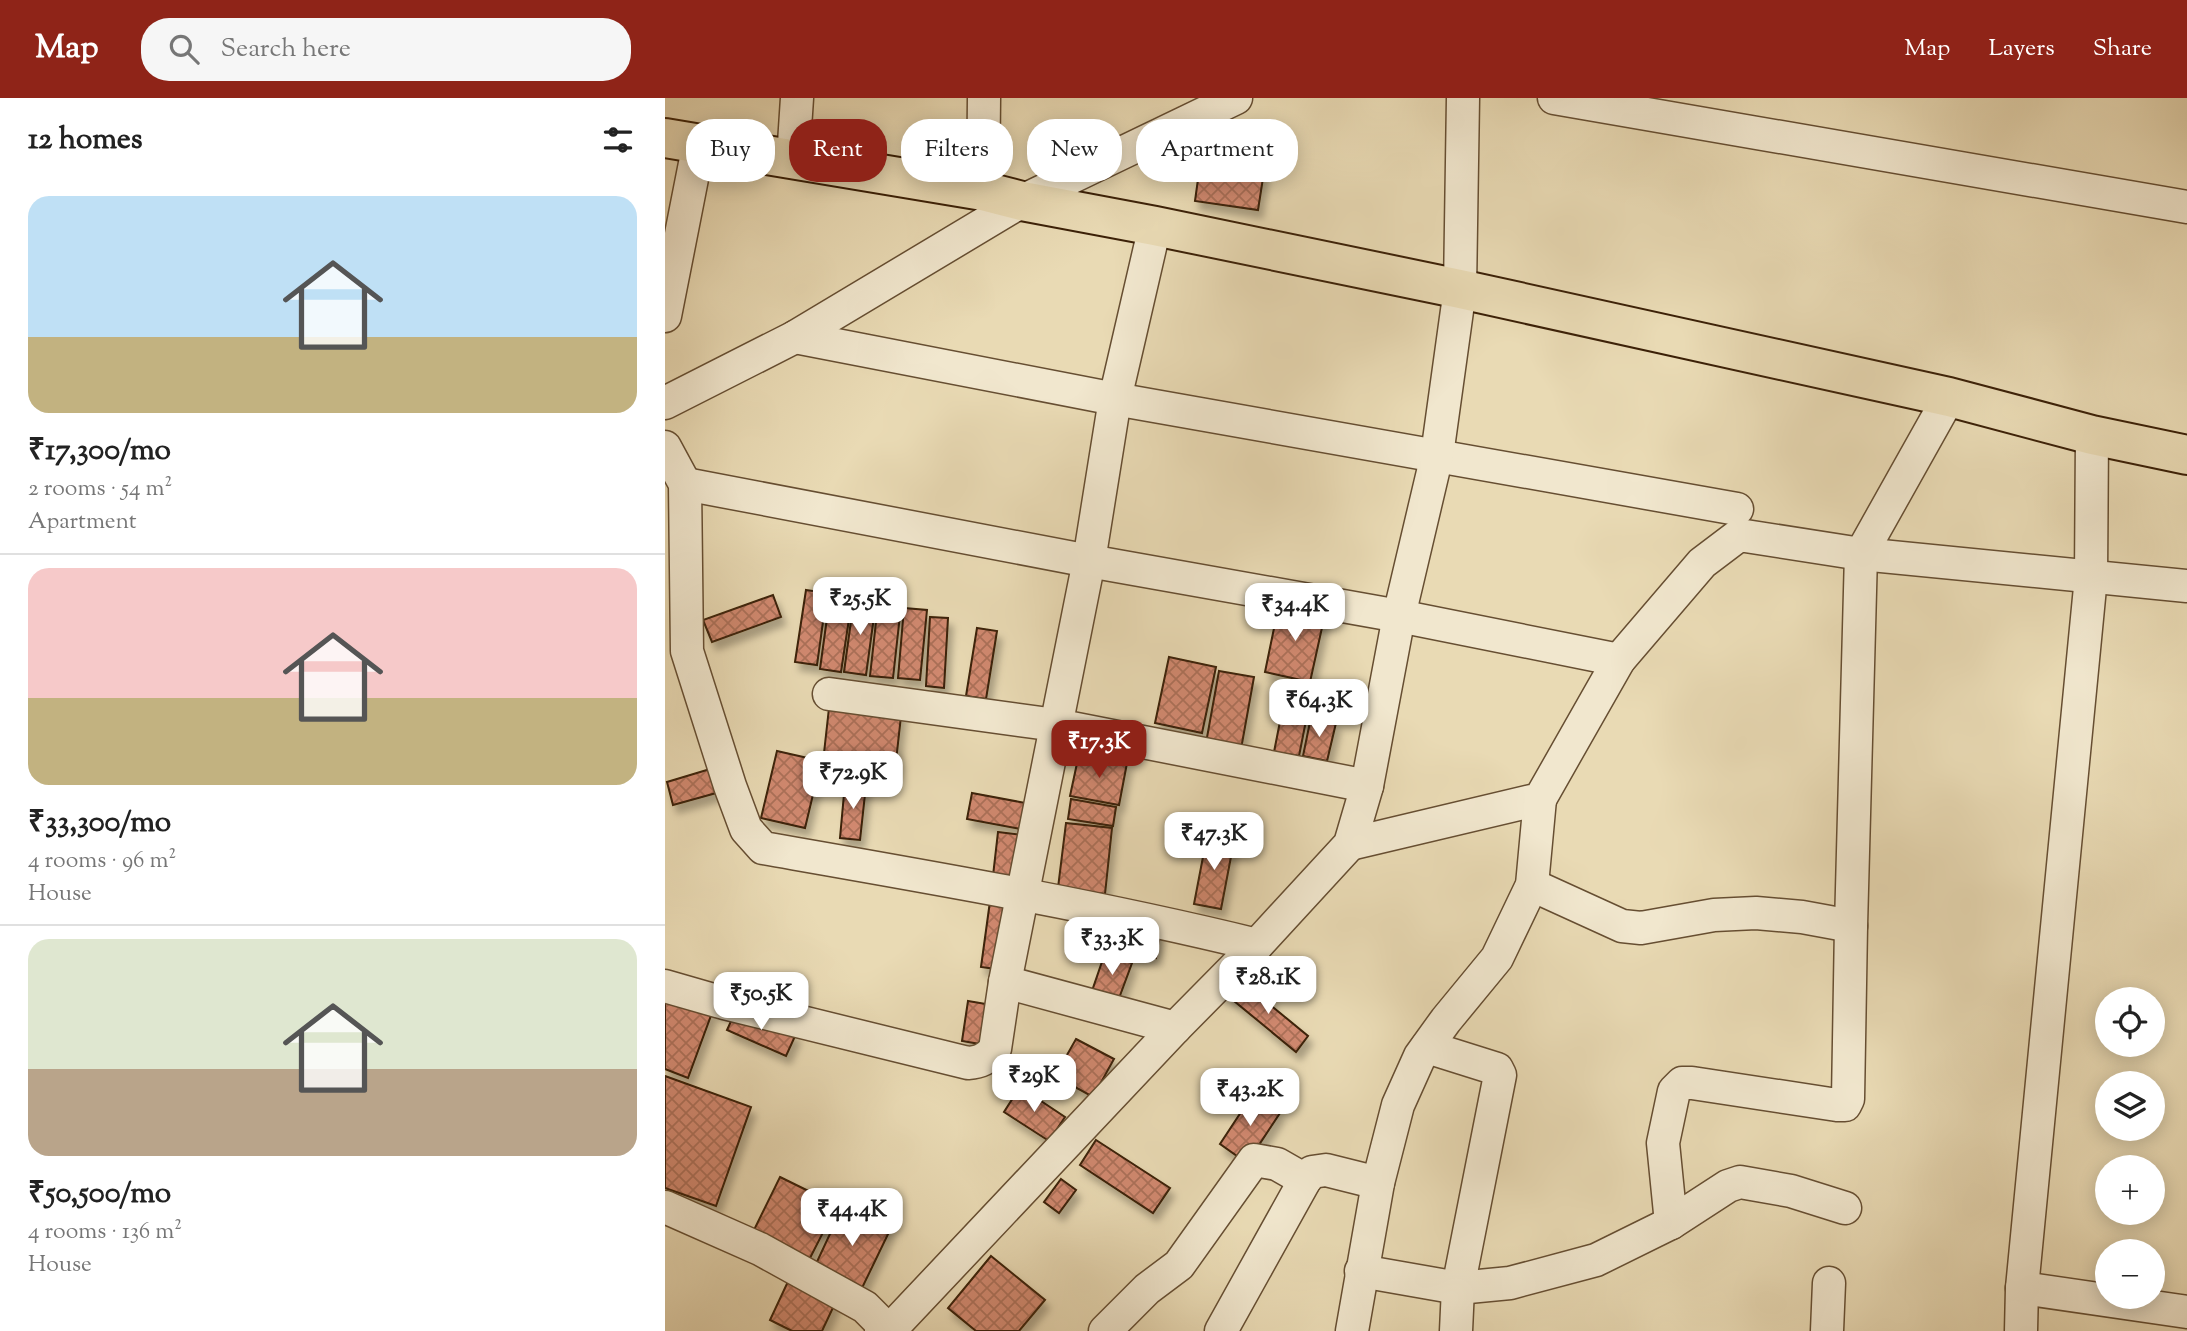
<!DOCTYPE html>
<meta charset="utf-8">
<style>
:root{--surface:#fff;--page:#f6f6f6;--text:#222;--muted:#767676;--line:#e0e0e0;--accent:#8f2418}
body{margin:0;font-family:"Sorts Mill Goudy",serif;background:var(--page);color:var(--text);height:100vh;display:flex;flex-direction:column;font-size:26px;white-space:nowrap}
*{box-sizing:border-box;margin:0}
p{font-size:23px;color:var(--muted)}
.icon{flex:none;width:38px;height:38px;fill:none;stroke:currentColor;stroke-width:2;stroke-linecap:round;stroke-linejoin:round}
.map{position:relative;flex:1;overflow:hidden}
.side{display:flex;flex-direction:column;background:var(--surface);width:665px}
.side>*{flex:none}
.banner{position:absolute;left:21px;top:21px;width:665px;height:63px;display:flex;gap:14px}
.tools{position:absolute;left:1430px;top:889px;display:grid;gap:14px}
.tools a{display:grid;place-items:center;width:70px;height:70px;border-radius:50%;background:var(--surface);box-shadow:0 4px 18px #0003;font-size:35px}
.price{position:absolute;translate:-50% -60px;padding:0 16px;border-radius:14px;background:#fff;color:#222;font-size:23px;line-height:46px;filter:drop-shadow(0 2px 4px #0008)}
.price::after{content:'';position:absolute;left:50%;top:42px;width:21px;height:16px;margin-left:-10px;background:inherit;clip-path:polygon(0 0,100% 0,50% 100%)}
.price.active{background:var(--accent);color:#fff}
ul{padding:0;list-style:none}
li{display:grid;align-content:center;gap:14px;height:371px;padding:0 28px}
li+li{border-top:2px solid var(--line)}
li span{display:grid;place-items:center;height:217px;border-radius:21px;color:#555}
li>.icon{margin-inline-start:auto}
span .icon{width:126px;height:126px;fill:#fffc;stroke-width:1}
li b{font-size:30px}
h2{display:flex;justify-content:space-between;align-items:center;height:84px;padding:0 28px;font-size:30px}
.tag{padding:0 24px;border-radius:28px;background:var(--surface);box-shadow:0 4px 18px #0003;font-size:24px;line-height:63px}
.tag.active{background:var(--accent);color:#fff}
header{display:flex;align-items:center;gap:42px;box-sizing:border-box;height:98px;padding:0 35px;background:var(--accent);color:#fff}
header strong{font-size:33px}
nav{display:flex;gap:38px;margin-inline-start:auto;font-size:24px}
.search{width:490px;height:63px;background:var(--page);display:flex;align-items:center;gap:18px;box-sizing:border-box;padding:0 24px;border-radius:28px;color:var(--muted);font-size:26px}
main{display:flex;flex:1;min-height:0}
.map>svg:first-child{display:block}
</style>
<header>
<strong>Map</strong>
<div class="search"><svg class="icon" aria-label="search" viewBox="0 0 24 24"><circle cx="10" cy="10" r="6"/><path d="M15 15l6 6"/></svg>Search here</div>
<nav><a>Map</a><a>Layers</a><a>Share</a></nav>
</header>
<main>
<section class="side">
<h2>12 homes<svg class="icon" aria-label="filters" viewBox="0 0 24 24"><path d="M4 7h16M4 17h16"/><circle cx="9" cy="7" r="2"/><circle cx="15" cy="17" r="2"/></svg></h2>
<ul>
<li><span style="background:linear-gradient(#bfe0f5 65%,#c2b280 0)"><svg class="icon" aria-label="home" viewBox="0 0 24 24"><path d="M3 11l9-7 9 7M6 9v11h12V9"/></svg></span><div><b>₹17,300/mo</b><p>2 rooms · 54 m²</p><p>Apartment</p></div></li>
<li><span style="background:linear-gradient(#f6c9c9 60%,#c2b280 0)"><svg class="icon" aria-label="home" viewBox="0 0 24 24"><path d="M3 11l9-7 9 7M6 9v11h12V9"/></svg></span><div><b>₹33,300/mo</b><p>4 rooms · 96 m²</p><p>House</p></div></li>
<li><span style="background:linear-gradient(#dfe7d0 60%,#b9a48a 0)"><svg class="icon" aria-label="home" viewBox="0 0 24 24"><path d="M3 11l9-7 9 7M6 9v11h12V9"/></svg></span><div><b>₹50,500/mo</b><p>4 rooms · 136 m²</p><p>House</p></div></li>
</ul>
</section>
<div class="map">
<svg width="1522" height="1233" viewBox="0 0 1522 1233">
<defs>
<pattern id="building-cross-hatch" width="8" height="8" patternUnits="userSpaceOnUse" patternTransform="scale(1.75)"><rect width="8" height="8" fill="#d1896f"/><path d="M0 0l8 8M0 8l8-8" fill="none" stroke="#ab7059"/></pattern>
<filter id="shadow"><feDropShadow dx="4.5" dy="8" stdDeviation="3.5" flood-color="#0004"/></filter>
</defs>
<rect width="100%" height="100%" fill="#e9dab4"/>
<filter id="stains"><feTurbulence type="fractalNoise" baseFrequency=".00286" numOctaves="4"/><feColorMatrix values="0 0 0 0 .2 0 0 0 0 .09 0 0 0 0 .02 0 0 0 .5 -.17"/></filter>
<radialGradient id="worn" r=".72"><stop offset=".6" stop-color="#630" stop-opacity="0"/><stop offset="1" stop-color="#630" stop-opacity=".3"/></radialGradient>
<g fill="url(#building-cross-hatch)" stroke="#3b2007" stroke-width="2" filter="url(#shadow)">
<path d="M539,38L603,48L593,112L530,103Z"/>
<path d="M141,492L162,495L152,567L130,564Z"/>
<path d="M108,497L116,519L47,544L38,522Z"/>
<path d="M165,498L187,501L176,574L155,571Z"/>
<path d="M189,501L211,504L201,577L179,574Z"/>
<path d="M213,506L236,508L228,580L205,578Z"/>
<path d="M614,506L660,516L645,584L600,574Z"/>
<path d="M239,510L262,512L255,582L233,580Z"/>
<path d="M265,519L283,520L279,590L261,588Z"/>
<path d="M312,530L332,533L321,601L301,598Z"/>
<path d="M504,559L551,569L537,635L490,625Z"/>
<path d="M554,573L589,579L576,651L541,645Z"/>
<path d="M623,583L648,587L634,658L609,654Z"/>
<path d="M165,601L237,609L230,672L158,664Z"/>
<path d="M646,619L671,625L662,663L638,658Z"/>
<path d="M112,653L156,663L140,730L96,720Z"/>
<path d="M414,656L462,665L454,707L405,698Z"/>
<path d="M55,668L62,692L8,707L2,684Z"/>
<path d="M180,685L201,687L195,742L175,740Z"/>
<path d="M307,695L371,707L366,733L302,721Z"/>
<path d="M406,701L451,709L448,728L403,721Z"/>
<path d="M401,725L447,730L440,796L393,790Z"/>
<path d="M333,734L358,737L352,781L328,778Z"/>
<path d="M542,738L569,743L556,811L529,806Z"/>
<path d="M326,796L348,799L338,872L316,869Z"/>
<path d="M456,821L496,828L491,860L451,853Z"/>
<path d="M440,855L467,865L453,903L427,893Z"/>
<path d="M575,882L643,938L631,954L563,898Z"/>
<path d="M0,895L48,912L23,980L0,971Z"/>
<path d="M303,903L333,908L327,948L297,943Z"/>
<path d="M72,910L131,936L121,958L62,932Z"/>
<path d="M411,941L449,961L428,999L390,978Z"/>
<path d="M0,978L86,1009L51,1108L0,1090Z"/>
<path d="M355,989L400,1019L384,1043L339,1014Z"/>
<path d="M588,996L615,1015L582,1065L555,1046Z"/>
<path d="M431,1042L505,1090L488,1115L415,1067Z"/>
<path d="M115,1079L172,1107L142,1166L86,1138Z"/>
<path d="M396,1081L411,1092L394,1115L379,1104Z"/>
<path d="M177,1110L225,1132L197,1190L150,1168Z"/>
<path d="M326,1158L380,1202L354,1233H311L283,1210Z"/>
<path d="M126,1177L173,1199L157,1233H127L105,1222Z"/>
</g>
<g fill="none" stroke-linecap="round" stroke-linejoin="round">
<defs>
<g id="minor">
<path d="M889,0L1522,109"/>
<path d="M128,61L132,0"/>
<path d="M318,93L319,0"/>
<path d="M0,218L34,45"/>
<path d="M130,239L450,301L1072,411"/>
<path d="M0,305L130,239L357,103L571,0"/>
<path d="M0,349L20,386L22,553L65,688L81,731L98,750C264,779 429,807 592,847"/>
<path d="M20,386L424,463L734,518L954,562"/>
<path d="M164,596L391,627L702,688"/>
<path d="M685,746L875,701L954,562L1037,465L1074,437L1196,456L1522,488"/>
<path d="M867,787L957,828L976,830L1049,817L1091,815L1137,819L1186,828"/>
<path d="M340,884L510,930"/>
<path d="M0,888L59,905L303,965C315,964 322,961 330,951L340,884L424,463L450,301L490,128"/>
<path d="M762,949L832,971L835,977L793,1190L791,1233"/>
<path d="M0,1109L95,1151L200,1209L217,1226L216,1233"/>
<path d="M1006,1125L998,1045L1009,993L1017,985H1027L1172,1007H1180L1183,1001L1186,828L1196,456L1284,299"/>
<path d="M696,1173L793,1190L845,1185L931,1162L1006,1125L1063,1088L1075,1084L1126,1093L1180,1110"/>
<path d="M1357,1190L1522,1214"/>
<path d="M224,1233L510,930L592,847L685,746L702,688L734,518L772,357L795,191L798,0"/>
<path d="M440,1233L482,1191L514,1167L589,1062L612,1066L640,1082"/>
<path d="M556,1233L640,1082L647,1074L661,1072L713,1085"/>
<path d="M687,1233L713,1085L733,1007L755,958L781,922L832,860L867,787L875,701"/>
<path d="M1162,1233L1164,1185"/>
<path d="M1356,1233L1357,1190L1426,479L1427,337"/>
</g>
<path id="major" d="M0,40L318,93L357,103L490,128L795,191L1284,299L1427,337L1522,357"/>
</defs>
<use href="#minor" stroke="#664e32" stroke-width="35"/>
<use href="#major" stroke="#3b2007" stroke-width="42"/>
<use href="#minor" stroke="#f1e7ce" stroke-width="32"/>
<use href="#major" stroke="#e9dab4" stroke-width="38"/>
</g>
<rect width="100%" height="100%" filter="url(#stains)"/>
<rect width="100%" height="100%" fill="url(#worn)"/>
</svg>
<div class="tools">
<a><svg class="icon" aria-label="locate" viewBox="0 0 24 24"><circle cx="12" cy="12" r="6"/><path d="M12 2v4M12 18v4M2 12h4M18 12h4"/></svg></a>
<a><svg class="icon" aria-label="layers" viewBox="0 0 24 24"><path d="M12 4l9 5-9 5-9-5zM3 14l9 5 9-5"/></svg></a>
<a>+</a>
<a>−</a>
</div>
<b class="price" style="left:195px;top:539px">₹25.5K</b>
<b class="price" style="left:630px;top:545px">₹34.4K</b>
<b class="price" style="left:654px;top:641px">₹64.3K</b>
<b class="price active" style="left:434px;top:682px">₹17.3K</b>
<b class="price" style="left:188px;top:713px">₹72.9K</b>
<b class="price" style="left:549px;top:774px">₹47.3K</b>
<b class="price" style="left:447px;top:879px">₹33.3K</b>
<b class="price" style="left:603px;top:918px">₹28.1K</b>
<b class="price" style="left:96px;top:934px">₹50.5K</b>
<b class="price" style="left:369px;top:1016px">₹29K</b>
<b class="price" style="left:585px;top:1030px">₹43.2K</b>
<b class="price" style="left:187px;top:1150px">₹44.4K</b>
<div class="banner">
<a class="tag">Buy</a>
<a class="tag active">Rent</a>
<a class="tag">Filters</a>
<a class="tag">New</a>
<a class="tag">Apartment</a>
</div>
</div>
</main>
